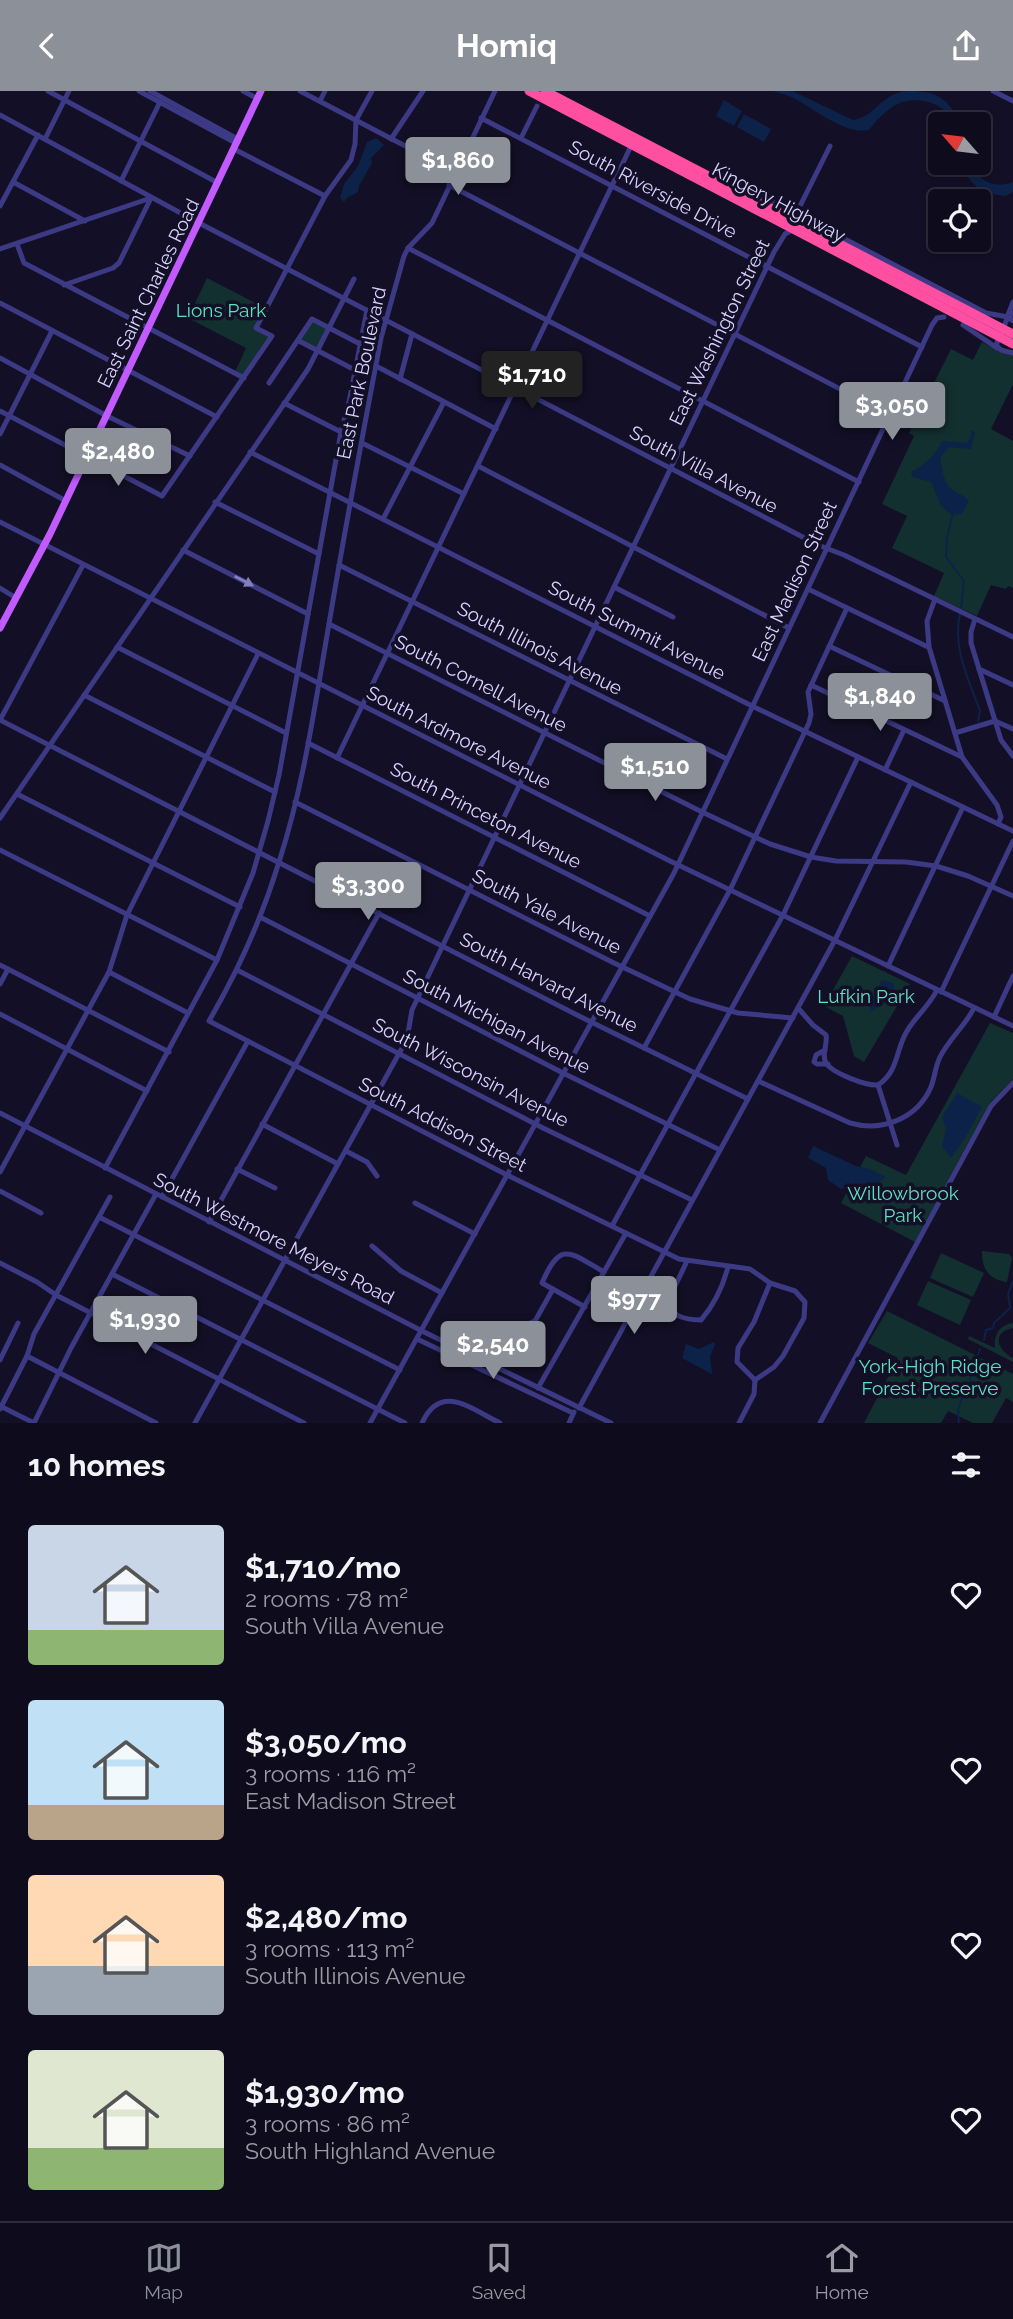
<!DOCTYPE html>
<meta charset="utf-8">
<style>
:root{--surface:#0e0b1c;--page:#171425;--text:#f1f3f6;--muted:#9b9ba3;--line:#2e2b3b;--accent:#8c9099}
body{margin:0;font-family:Raleway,sans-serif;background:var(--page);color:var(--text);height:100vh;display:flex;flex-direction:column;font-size:26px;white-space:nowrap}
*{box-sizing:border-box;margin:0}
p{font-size:23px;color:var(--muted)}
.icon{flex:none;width:38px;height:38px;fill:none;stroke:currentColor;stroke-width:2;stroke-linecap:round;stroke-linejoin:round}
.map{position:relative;height:1332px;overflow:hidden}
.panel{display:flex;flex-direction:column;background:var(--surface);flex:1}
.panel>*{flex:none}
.needle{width:46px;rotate:298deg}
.buttons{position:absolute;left:928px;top:21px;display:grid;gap:14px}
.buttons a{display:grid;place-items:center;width:63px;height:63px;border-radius:7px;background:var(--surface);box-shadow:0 4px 10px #0003,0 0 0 2px var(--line);font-size:35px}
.price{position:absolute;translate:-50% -60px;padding:0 16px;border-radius:7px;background:var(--accent);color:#fff;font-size:23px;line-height:46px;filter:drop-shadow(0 2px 4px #0008)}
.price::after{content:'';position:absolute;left:50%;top:42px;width:21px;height:16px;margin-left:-10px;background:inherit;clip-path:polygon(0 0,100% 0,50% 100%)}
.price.selected{background:#222;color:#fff}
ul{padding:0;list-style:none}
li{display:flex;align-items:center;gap:21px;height:175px;padding:0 28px}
li span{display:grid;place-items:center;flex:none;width:196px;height:140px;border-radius:7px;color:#555}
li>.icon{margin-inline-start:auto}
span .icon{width:84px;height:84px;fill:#fffc;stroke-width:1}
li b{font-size:30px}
h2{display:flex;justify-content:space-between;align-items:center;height:84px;padding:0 28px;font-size:30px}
header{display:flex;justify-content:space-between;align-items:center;height:91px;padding:0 28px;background:var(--accent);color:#fff;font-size:32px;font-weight:700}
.tab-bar{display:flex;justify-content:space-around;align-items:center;height:98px;border-top:2px solid var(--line);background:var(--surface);font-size:19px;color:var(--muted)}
.tab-bar a{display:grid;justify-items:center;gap:4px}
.tab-bar .selected{color:var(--accent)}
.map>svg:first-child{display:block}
</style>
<header><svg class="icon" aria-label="back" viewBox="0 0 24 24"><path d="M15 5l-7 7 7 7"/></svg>Homiq<svg class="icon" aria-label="share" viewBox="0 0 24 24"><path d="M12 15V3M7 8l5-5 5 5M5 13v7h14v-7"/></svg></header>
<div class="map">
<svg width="1013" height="1332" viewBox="0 0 1013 1332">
<rect width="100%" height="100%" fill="#130f26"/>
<g fill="#12302f">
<path d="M207,187L265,217L254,238L269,246L243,285L235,281L246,257L188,227Z"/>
<path d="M312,229L328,238L317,258L300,250Z"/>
<path d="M982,251L1000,261L1013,264V293L991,338L1013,350V497L1008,495L1006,498L991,494L977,525L934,505L944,482L892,457L907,425L882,413L914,345L909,342L951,258L973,269Z"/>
<path d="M852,865L910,893L864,971L854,965L843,925L824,915Z"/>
<path d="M990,932L1013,942V988L989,1013L915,1151L841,1112L866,1065L906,1084Z"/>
<path d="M982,1160L1009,1163L1012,1167L1007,1191C989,1189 981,1177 982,1160Z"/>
<path d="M941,1162L984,1182L973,1206L930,1187Z"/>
<path d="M928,1190L971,1209L960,1234L917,1214Z"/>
<path d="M887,1220L1013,1283V1311L1006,1307L992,1332H973L948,1320L941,1332H864L898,1267L868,1252Z"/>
<path d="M1013,1232V1237C991,1241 997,1259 1013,1267V1271L968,1248L969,1245L995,1257C994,1244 999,1234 1013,1232Z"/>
</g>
<g fill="#0c2248">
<path d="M773,0H792L853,29C870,26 872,18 885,9C892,3 901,0 910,0C939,0 948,9 962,33H954C947,14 923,5 903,11C890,14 877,29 869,39C847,44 818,21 799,10C791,5 782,3 773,0Z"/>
<path d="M724,9L742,20L734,35L716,25Z"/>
<path d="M744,23L771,38L764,51L737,36Z"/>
<path d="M376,47L384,54L371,67L372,72L359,95L358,101L347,107L344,111L340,107L344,93L358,75L367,51Z"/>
<path d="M962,72H974C977,91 996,98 1013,91V101L1005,105C981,102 969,95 962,72Z"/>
<path d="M971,339L975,341L971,358L949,356L940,367C943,379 943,394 954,400C960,404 964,404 969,410L962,423L952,424L941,415L931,391L913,386L911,381C925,373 935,365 942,350L967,352L971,345Z"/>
<path d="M882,889L893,892L895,902L885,912L870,921L872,907Z"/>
<path d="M957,1002L982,1016L965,1047L951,1067L942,1055L946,1038L942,1026Z"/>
<path d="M813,1055L856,1075L870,1078L886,1086L873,1095L841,1098L828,1089L826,1077L808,1067Z"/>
<path d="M714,1251L715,1253L710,1266L712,1283L682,1267L686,1253L699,1258Z"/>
</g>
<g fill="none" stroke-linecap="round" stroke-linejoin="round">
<g stroke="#0c2248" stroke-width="2">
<path d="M953,422L947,447L946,466L964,490L961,518"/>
<path d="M960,523C952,556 969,590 980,620L978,630"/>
<path d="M984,1249L986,1239L993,1237L994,1232L1010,1217L1008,1203L1013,1190"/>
<path d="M959,1332L958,1318L965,1299L970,1294V1276L975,1272L980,1258"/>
</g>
<g stroke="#3d3a85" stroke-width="5">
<path d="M48,0L218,92"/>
<path d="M139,0L232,50L238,51"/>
<path d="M150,0L234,46L238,51"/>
<path d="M243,0L258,8"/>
<path d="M300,0L455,81"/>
<path d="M495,0L432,132L408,157L404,165L381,247C363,342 345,437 329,533C315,613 304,694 279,771C262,827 238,880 209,930L507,1084L679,1168L750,1178L770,1192L795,1200L805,1211L804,1227L783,1265L774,1276L755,1289"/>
<path d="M993,0L1013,10"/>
<path d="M320,10L325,0"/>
<path d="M0,24L199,132L818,454L844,464L1013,546"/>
<path d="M481,27L922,256"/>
<path d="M521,47L537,15"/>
<path d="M45,48L69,0"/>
<path d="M391,48L423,0"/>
<path d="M234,58L325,105"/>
<path d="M121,90L160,11"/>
<path d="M13,91L85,130"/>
<path d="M449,94L890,324"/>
<path d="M758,99L761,104L986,222L1008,226L1013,230"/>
<path d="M0,115L38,44"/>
<path d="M796,123L830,55"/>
<path d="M17,153L24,172L244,287"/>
<path d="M408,157L859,391"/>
<path d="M0,158L151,107"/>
<path d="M64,194L113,177L119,172L151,107"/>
<path d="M0,212L217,326"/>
<path d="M1013,222L1008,226L996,254L1001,259L1013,262"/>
<path d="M1008,224L1013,211"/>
<path d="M963,234L997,257"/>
<path d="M299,250L355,279"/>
<path d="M0,267L107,325L190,365"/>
<path d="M376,275L496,338"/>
<path d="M400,288L412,243"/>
<path d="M269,292L312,228L360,253"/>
<path d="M284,312L341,341"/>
<path d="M0,320L162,405L272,245L256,237L325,105L351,69L355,53L356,29L372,0"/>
<path d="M0,343L52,240"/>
<path d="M362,352L464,403"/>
<path d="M250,361L752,615L1013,740"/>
<path d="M0,374L66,410"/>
<path d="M478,375L789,537"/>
<path d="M215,411L319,463"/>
<path d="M383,428L444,311"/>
<path d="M0,431L670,770L1013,935"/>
<path d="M183,459L308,523"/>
<path d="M339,474L727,668"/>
<path d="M614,496L673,526"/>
<path d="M0,497L16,507"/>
<path d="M808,498L928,556"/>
<path d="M935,508L927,530L929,556L962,666L997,714L1001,726L998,733"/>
<path d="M975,528L971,541V552L1001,649L1013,665"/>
<path d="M329,533L702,721L770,753L811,766L836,770L906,771L936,775L968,785L1013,805"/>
<path d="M829,555L945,610"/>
<path d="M117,556L286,642"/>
<path d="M979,578L1013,594"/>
<path d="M811,594L962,666"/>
<path d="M84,604L275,701"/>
<path d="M0,629L579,925L748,1008"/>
<path d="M0,629L83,474"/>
<path d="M955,642L995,630L1013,638"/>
<path d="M308,652L650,825"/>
<path d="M337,667L632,53"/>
<path d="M885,679L904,639"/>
<path d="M17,703L240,816"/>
<path d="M295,711L614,872L690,908L738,922L793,927"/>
<path d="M0,727L308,278L354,188"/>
<path d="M0,759L217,869"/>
<path d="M260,826L563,982L720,1059"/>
<path d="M0,874L169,961"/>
<path d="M888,875L963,716"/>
<path d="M237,879L543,1037L692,1109"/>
<path d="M109,881L188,922"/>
<path d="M0,893L8,878"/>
<path d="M941,901L1013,750"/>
<path d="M798,917L813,934L826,944C828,953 821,963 826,972C832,982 866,995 878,994"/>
<path d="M0,923L147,1000"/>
<path d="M994,926L1013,885"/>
<path d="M644,957L730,799L809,632L811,623L808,601L847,517"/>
<path d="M825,959L816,964L814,971L817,973H828"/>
<path d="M758,990L850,1032C882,1041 917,1028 931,996C935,986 935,976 940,966C949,948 965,935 974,917"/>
<path d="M878,994C899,980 895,960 907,940C916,925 929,915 937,899"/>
<path d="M878,994L897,1054"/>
<path d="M0,1022L422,1240L611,1332"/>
<path d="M262,1033L338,1073"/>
<path d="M346,1060L367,1071L377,1085"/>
<path d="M105,1077L217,869L253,782L268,730L279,684L341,341L349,311L367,219"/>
<path d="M237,1078L275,1097"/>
<path d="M0,1081L109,881L127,824L258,563"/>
<path d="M0,1100L41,1122"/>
<path d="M162,1106L248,950"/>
<path d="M415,1112L475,1143"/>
<path d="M99,1126L400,1279"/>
<path d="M209,1131L379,822"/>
<path d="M612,1135L783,824L858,666"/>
<path d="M372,1155L401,1180L442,1202"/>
<path d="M687,1170L668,1210C670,1226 687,1229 701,1229C714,1214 723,1195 728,1176"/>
<path d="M0,1172L37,1191L56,1204L304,1332"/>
<path d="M112,1183L405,1332"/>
<path d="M585,1216L542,1192C561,1148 570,1162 604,1181"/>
<path d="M517,1237L535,1230L553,1198"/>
<path d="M417,1248L573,1322"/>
<path d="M27,1265L156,1332"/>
<path d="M0,1269L18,1232"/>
<path d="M538,1297L626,1142"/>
<path d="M0,1315L34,1332"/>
<path d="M579,1317L835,849L911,691"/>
<path d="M0,1318L27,1265L34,1243L110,1106"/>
<path d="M34,1332L71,1257L156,1103"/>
<path d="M195,1332L407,948L412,919L774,161L785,143L794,138"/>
<path d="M370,1332L674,782L932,234L937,227L944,226"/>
<path d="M422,1332C441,1291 471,1318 500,1332"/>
<path d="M569,1332L574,1321"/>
<path d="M739,1332L754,1303L755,1289L737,1271L738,1257L754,1231L770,1192"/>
<path d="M820,1332L991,1015L1013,992"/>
</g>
<path stroke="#c25bff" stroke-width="7" d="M0,537L50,443L261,0"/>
<g stroke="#ff4fa3" stroke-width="9">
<path d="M529,0L1013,253"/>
<path d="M545,0L1013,243"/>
</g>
</g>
<defs><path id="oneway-solid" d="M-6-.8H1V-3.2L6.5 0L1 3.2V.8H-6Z" transform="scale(1.75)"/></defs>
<use fill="#837fbc" href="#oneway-solid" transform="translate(244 490) rotate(27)"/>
<g text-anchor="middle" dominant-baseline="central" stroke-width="7" stroke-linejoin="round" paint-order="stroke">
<g font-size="19" fill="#d9d4ff" stroke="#130f26">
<text transform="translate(653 98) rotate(28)">South Riverside Drive</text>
<text transform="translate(779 111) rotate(28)">Kingery Highway</text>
<text transform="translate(148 202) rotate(-64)">East Saint Charles Road</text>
<text transform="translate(719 241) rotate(-64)">East Washington Street</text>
<text transform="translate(361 282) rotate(-78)">East Park Boulevard</text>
<text transform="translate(704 378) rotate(28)">South Villa Avenue</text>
<text transform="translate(794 490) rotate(-65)">East Madison Street</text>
<text transform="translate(637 539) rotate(27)">South Summit Avenue</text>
<text transform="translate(540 557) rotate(27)">South Illinois Avenue</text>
<text transform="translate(481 592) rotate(27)">South Cornell Avenue</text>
<text transform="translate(459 646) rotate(27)">South Ardmore Avenue</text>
<text transform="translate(486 724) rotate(27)">South Princeton Avenue</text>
<text transform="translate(547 820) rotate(27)">South Yale Avenue</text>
<text transform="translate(549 891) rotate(27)">South Harvard Avenue</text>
<text transform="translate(497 930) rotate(27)">South Michigan Avenue</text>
<text transform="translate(471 981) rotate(27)">South Wisconsin Avenue</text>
<text transform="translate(443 1033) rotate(27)">South Addison Street</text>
<text transform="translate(274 1147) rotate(27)">South Westmore Meyers Road</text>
</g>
<g font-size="19" fill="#5fe0c0" stroke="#130f26">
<text x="221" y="219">Lions Park</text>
<text x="866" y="905">Lufkin Park</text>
<text x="903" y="1102">Willowbrook<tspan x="903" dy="22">Park</tspan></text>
<text x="930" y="1275">York-High Ridge<tspan x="930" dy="22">Forest Preserve</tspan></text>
</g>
</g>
</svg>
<div class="buttons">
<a><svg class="needle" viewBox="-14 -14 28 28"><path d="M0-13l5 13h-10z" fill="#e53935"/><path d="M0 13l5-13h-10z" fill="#9b9ba3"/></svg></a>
<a><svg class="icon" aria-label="locate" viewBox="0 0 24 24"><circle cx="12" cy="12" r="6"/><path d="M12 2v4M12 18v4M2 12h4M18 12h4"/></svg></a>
</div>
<b class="price" style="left:458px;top:106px">$1,860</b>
<b class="price selected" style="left:532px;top:320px">$1,710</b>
<b class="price" style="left:892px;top:351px">$3,050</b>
<b class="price" style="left:118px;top:397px">$2,480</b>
<b class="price" style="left:880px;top:642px">$1,840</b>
<b class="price" style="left:655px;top:712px">$1,510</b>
<b class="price" style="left:368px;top:831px">$3,300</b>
<b class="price" style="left:634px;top:1245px">$977</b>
<b class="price" style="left:145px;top:1265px">$1,930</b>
<b class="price" style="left:493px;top:1290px">$2,540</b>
</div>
<section class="panel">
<h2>10 homes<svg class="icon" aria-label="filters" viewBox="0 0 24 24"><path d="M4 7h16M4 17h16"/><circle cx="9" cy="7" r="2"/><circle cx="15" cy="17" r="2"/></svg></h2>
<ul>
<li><span style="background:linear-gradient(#c9d6e8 75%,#8fb573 0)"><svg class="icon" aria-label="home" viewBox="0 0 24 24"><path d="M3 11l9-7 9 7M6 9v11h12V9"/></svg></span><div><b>$1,710/mo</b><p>2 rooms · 78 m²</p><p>South Villa Avenue</p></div><svg class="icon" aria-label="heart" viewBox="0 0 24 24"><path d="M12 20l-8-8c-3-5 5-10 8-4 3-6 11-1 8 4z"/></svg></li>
<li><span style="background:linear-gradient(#bfe0f5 75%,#b9a48a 0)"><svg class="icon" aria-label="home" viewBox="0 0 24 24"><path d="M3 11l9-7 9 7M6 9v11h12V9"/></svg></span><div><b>$3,050/mo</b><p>3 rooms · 116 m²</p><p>East Madison Street</p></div><svg class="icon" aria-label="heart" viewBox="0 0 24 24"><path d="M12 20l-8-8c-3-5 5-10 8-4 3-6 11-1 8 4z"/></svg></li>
<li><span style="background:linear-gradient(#ffd9b3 65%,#9aa5b1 0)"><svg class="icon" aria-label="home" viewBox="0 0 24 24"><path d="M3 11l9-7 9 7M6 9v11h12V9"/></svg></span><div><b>$2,480/mo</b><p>3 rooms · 113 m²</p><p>South Illinois Avenue</p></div><svg class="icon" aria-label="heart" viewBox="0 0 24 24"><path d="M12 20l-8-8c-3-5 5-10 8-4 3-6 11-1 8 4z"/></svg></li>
<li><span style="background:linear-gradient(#dfe7d0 70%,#8fb573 0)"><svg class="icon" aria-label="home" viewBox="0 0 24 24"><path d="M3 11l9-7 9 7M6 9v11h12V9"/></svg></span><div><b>$1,930/mo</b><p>3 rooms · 86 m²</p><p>South Highland Avenue</p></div><svg class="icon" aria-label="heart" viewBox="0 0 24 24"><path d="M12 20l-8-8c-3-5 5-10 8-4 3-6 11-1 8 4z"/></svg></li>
</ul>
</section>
<nav class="tab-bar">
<a class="selected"><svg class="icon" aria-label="map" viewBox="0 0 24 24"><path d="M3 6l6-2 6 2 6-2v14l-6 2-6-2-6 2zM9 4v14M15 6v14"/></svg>Map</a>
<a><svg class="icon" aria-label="saved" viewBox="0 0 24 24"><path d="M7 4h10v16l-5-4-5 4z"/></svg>Saved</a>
<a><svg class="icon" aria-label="home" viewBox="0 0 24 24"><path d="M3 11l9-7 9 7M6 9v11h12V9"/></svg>Home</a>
</nav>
